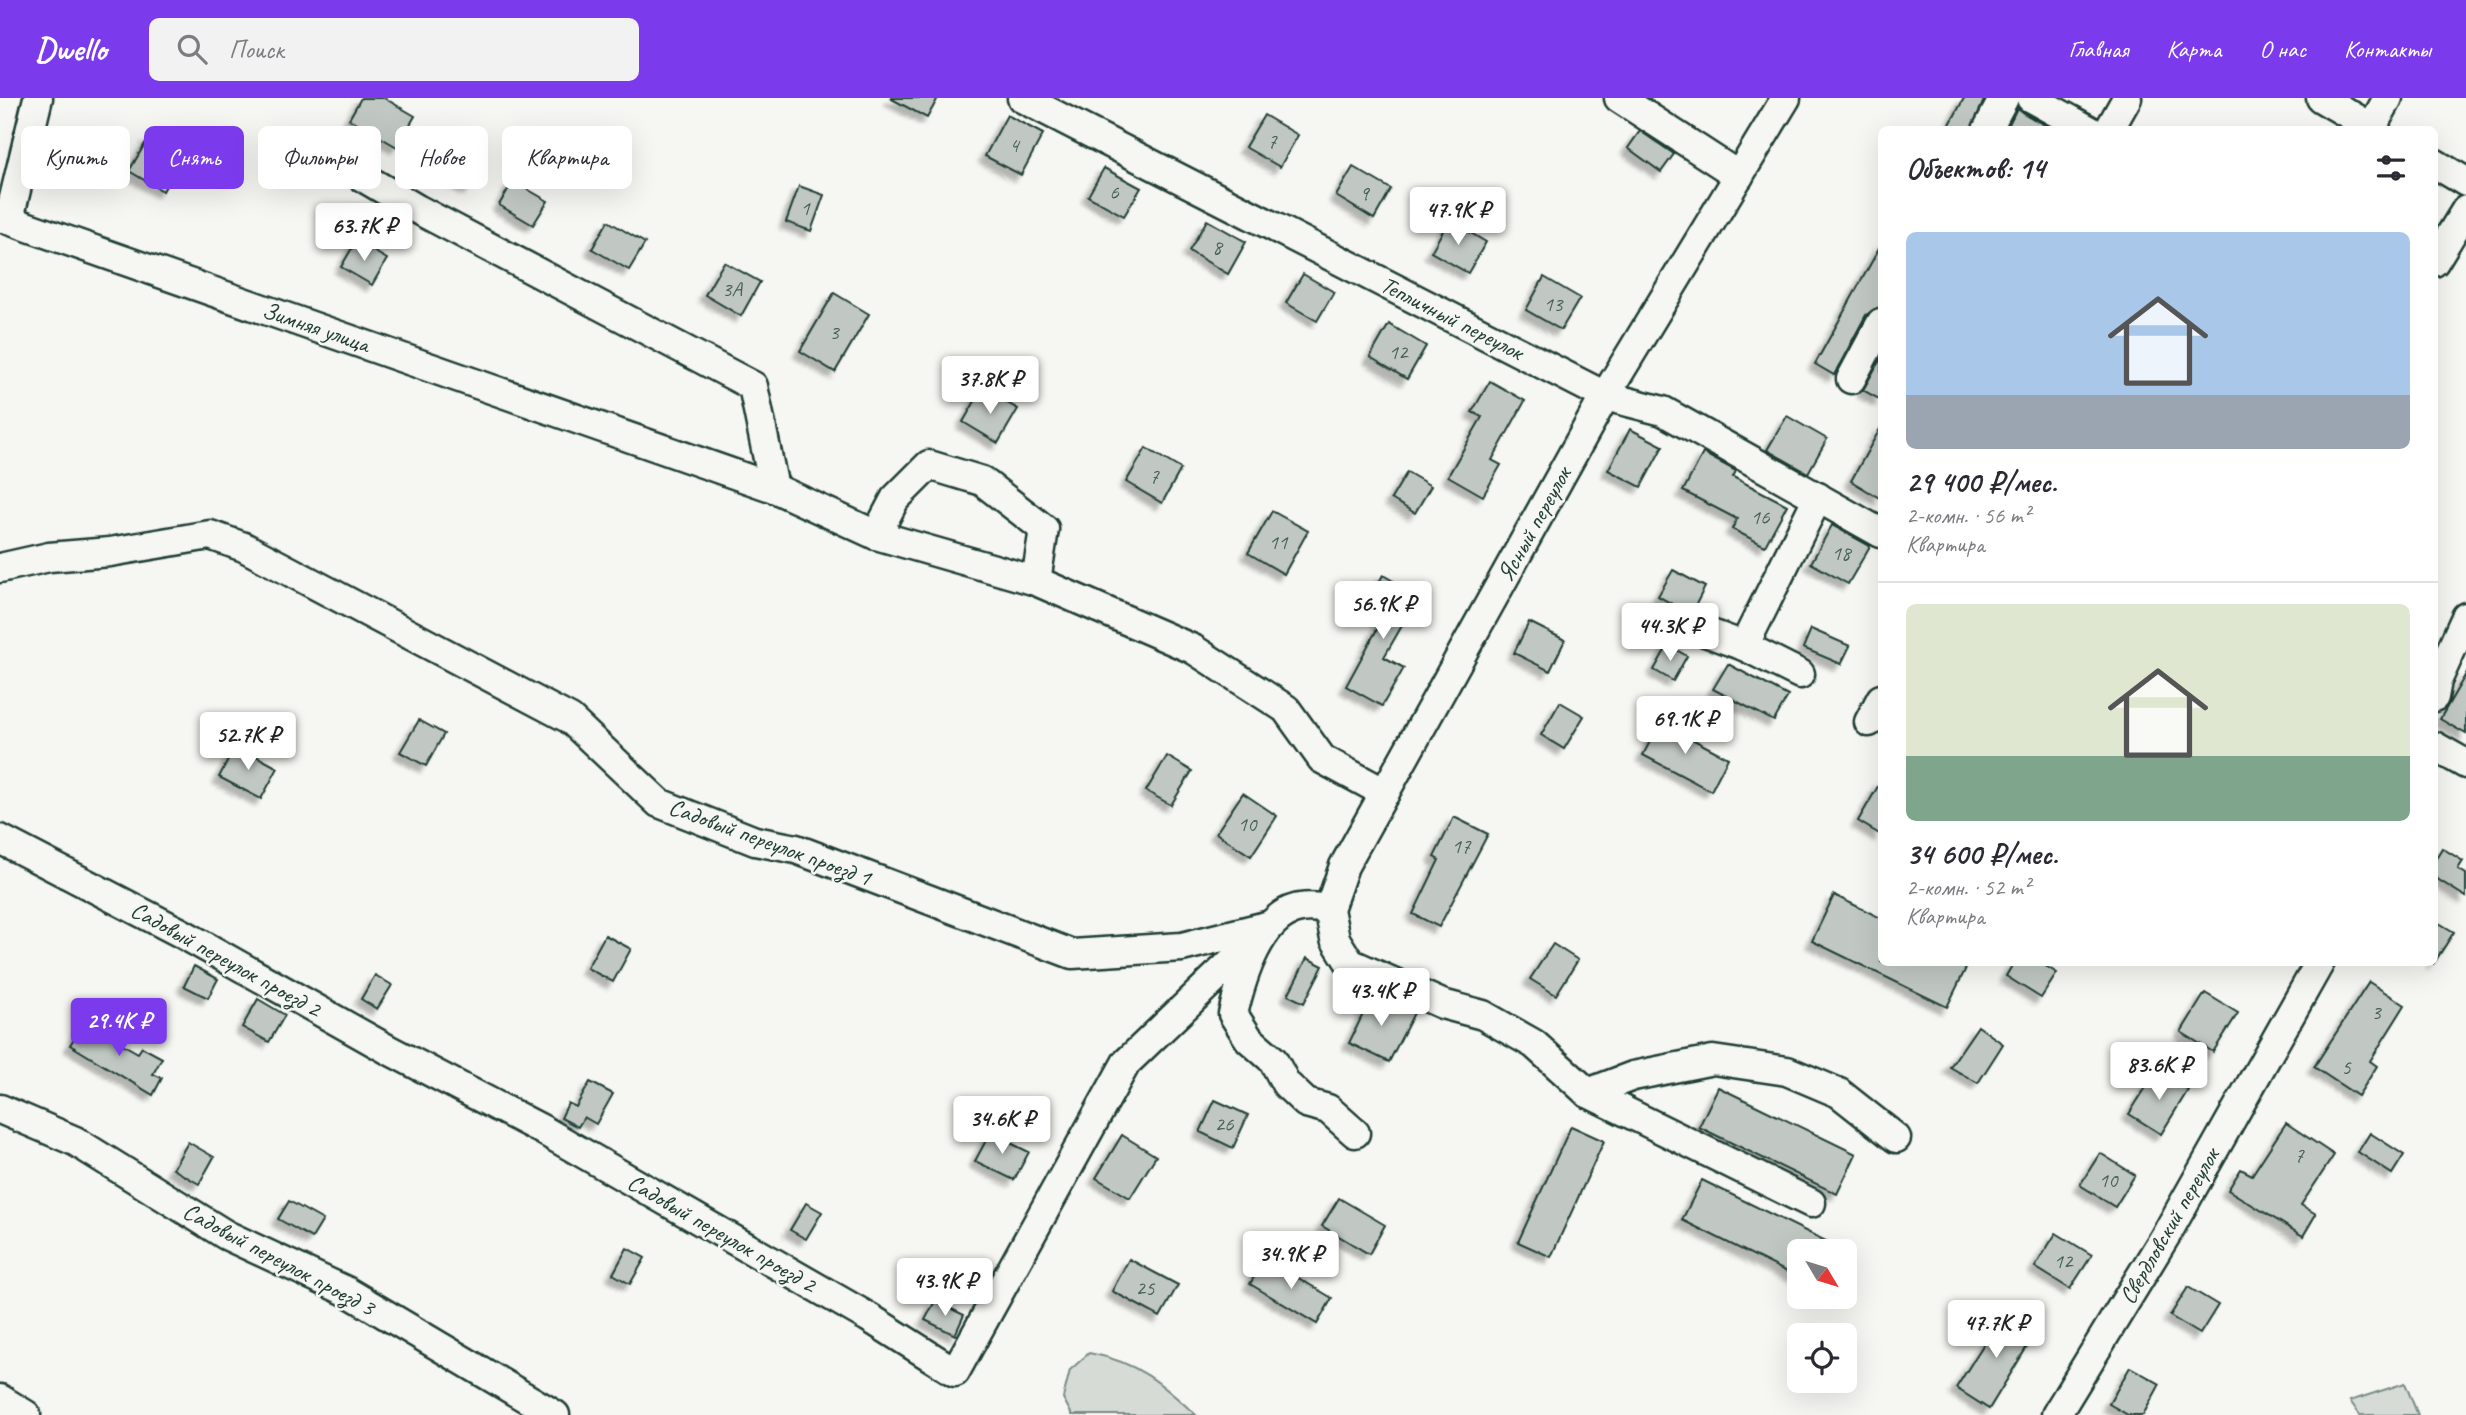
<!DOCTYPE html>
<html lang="ru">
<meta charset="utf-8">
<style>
:root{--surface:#fff;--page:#f2f2f3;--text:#2b2b33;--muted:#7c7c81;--line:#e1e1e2;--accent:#7c3aed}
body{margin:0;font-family:Caveat,sans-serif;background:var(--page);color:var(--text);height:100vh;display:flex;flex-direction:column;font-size:26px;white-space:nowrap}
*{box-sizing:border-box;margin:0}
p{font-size:23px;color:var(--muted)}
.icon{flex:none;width:38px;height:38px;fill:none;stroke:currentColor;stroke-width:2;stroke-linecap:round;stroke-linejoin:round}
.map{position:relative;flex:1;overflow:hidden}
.details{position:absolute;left:1878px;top:28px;width:560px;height:840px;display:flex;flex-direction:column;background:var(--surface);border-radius:10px;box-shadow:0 7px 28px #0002}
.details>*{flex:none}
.banner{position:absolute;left:21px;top:28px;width:665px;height:63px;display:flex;gap:14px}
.needle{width:46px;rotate:128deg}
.fabs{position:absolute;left:1787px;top:1141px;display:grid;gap:14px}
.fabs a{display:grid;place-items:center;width:70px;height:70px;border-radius:10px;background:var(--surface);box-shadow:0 7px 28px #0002;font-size:35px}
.price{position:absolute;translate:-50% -60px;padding:0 16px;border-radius:7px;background:#fff;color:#222;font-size:23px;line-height:46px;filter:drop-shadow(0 2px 4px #0008)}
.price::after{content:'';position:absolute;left:50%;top:42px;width:21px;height:16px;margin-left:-10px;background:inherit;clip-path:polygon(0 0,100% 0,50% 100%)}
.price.on{background:var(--accent);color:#fff}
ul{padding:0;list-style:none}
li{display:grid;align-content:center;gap:14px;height:371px;padding:0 28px}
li+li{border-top:2px solid var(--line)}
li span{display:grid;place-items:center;height:217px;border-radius:10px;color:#555}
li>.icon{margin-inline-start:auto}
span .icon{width:126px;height:126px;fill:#fffc;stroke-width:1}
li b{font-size:30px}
h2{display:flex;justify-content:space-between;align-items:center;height:84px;padding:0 28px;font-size:30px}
.pill{padding:0 24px;border-radius:10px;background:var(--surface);box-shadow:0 7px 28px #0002;font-size:24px;line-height:63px}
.pill.on{background:var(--accent);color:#fff}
header{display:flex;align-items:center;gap:42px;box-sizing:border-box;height:98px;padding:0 35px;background:var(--accent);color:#fff}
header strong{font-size:33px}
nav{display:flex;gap:38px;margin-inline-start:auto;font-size:24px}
.search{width:490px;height:63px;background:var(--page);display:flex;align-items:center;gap:18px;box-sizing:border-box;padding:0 24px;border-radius:10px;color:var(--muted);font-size:26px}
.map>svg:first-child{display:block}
</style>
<header>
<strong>Dwello</strong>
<div class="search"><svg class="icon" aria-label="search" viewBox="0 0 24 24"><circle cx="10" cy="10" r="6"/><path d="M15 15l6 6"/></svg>Поиск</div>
<nav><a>Главная</a><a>Карта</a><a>О нас</a><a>Контакты</a></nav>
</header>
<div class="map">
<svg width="2466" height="1317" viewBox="0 0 2466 1317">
<defs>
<filter id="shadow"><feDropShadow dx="-6" dy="6" stdDeviation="2" flood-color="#0004"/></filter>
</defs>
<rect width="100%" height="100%" fill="#f6f6f2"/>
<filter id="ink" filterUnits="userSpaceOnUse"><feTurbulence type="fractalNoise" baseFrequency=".0143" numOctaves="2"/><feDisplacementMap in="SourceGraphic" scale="14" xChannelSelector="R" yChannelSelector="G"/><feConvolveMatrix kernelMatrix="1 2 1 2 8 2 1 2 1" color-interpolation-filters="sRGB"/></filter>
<g filter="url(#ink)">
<g fill="#d6dbd6" stroke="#7a8c85" stroke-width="2">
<path d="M1089,1255C1138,1264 1161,1285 1196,1317H1072L1063,1300L1070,1272Z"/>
<path d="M2405,1285L2418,1317H2360L2350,1303Z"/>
</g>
<g fill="#c1c8c3" stroke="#1f3d34" stroke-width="2" filter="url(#shadow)">
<path d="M361,0H384L415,18L397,49L349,21Z"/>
<path d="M890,0H938L927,20Z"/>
<path d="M1964,0H1985L1971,32H1947Z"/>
<path d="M2017,10L2023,15L2054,32H2006Z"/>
<path d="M1007,17L1043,36L1021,77L985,58Z"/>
<path d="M1264,17L1298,37L1280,69L1245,49Z"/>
<path d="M1640,33L1674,56L1661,74L1628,50Z"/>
<path d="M149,39L182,59L163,93L129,73Z"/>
<path d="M455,46L485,64L469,91L439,74Z"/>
<path d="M1353,69L1391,91L1374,121L1336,98Z"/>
<path d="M1104,70L1141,90L1124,118L1088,98Z"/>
<path d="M513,83L548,103L533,127L499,107Z"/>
<path d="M799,88L824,97L811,133L786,124Z"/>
<path d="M1207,122L1246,144L1228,176L1189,153Z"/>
<path d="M1449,122L1486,144L1468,175L1431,154Z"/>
<path d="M608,123L645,145L629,172L592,151Z"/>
<path d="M356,143L387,161L372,187L341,169Z"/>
<path d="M1881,147V208L1866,217L1834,277L1815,266Z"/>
<path d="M724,164L760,184L741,218L705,197Z"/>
<path d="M1303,176L1334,194L1317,223L1286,205Z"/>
<path d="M1544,179L1580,200L1561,232L1526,212Z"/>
<path d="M834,195L869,216L835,274L800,253Z"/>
<path d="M1389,226L1426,248L1407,281L1370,259Z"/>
<path d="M1881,260V302L1863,292Z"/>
<path d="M1490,283L1525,303L1492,362L1501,367L1483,398L1448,378L1482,319L1472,314Z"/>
<path d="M982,291L1018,311L998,345L963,324Z"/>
<path d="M1787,318L1827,341L1808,375L1767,352Z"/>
<path d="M1881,329V401L1851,383Z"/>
<path d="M1630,331L1663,348L1641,389L1608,372Z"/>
<path d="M1146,350L1181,371L1162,405L1126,384Z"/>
<path d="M1703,355L1736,373L1733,379L1787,407L1765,448L1732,431L1737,421L1683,393Z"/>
<path d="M1407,374L1431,388L1415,415L1391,401Z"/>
<path d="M1272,413L1308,433L1284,476L1248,455Z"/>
<path d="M1832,427L1870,448L1848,486L1811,465Z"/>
<path d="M1673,472L1705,489L1693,512L1676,508L1658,498Z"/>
<path d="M1383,477L1419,498L1384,559L1404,570L1382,608L1346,588L1382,522L1364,511Z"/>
<path d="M1529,524L1565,542L1550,573L1514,555Z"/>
<path d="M1811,531L1850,548L1841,566L1803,550Z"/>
<path d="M1668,547L1687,558L1673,583L1654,572Z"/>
<path d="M1728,566L1788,598L1774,623L1713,591Z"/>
<path d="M2466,576V636L2440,621Z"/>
<path d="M1560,604L1584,618L1564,651L1541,637Z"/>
<path d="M419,622L444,636L426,668L400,654Z"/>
<path d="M1660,624L1728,660L1711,693L1643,657Z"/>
<path d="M236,647L278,670L261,701L219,679Z"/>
<path d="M1167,658L1192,673L1171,707L1146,693Z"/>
<path d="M1881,683V737L1858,723Z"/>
<path d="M1243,695L1277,718L1251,758L1216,735Z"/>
<path d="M1454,719L1488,736L1439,829L1413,816L1439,762L1434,759Z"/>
<path d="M2442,750L2463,763L2458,771L2466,776V799L2434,779V763Z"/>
<path d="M1834,797L1881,820V864H1969L1947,909L1812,843Z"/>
<path d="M2434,822L2454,834L2434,865Z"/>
<path d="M605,837L631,851L613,884L587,870Z"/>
<path d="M1553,846L1578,862L1556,897L1530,881Z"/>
<path d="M1307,860L1323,868L1304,905L1288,897Z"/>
<path d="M2014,864H2039L2057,875L2041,900L2006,878Z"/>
<path d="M194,868L218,881L208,900L184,888Z"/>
<path d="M375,877L392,887L377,911L361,901Z"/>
<path d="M2369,884L2405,907L2370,963L2377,968L2358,998L2314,969Z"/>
<path d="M1373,895L1414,915L1389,964L1349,945Z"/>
<path d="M2205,895L2238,915L2213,954L2181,934Z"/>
<path d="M258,901L285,917L269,944L242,929Z"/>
<path d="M84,924L138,955L142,949L162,960L153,976L162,980L153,997L70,947Z"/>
<path d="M1978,928L2003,946L1978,985L1950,969Z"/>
<path d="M2157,972L2188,992L2161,1036L2129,1016Z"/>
<path d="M590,984L613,996L596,1026L584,1019L578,1029L561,1020L568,1005L576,1009Z"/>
<path d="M1718,989L1856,1056L1837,1096L1699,1029Z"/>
<path d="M1215,1002L1248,1017L1233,1050L1200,1034Z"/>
<path d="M2286,1025L2334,1057L2301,1107L2316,1116L2303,1138L2228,1092L2241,1071L2252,1077Z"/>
<path d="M1571,1028L1604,1043L1551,1159L1518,1144Z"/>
<path d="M990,1035L1029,1054L1014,1082L975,1063Z"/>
<path d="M2370,1035L2404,1057L2392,1076L2358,1054Z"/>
<path d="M1122,1037L1156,1058L1130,1100L1096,1080Z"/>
<path d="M188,1044L214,1059L199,1086L173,1071Z"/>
<path d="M2100,1055L2135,1077L2115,1109L2080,1087Z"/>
<path d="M1702,1082L1846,1153H1799V1180L1682,1122Z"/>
<path d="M1339,1100L1385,1127L1369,1156L1322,1128Z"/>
<path d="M289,1103L323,1122L312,1140L278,1121Z"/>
<path d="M806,1105L822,1114L806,1141L790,1132Z"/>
<path d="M2056,1135L2092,1157L2070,1191L2035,1169Z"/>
<path d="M627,1150L645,1160L630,1186L613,1176Z"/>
<path d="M1265,1160L1332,1200L1317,1226L1250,1186Z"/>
<path d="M1129,1161L1178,1187L1160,1219L1112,1193Z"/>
<path d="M2188,1189L2218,1207L2200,1236L2170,1218Z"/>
<path d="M935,1203L964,1217L955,1237L925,1222Z"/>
<path d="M2004,1214L2036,1234L1989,1311L1956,1290Z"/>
<path d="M2130,1269L2160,1286L2143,1317H2128L2109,1306Z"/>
</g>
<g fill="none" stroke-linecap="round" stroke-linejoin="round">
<defs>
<g id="minor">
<path d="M1022,0L1605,298L1663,313L1881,435"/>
<path d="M1619,0L1739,78"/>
<path d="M1786,0L1605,298L1344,768L1329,811L1335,841L1350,865L1442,906L1483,917L1534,946L1588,995L1633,978L1713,962L1787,973L1839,995L1896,1040"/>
<path d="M2031,0L2089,32"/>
<path d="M2321,0L2376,32"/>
<path d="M2372,29L2388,0"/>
<path d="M1987,32L2004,0"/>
<path d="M2109,32L2127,0"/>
<path d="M315,51L417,111L753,288L774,390"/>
<path d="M2434,65L2466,84"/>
<path d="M0,119L774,390L876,437L1036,483L1193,551L1286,611L1322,661L1385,695"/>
<path d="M9,121L38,0"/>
<path d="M2434,164L2466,112"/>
<path d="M1851,281L1881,225"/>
<path d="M876,437L895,401L929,367L982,383L1044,431L1036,483"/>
<path d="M0,470L49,459L110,454L210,437L244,449L570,621L659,705L755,743L796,751L1072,856L1182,849L1266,828"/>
<path d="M1678,524L1744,548"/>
<path d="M1800,576L1744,548L1818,399"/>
<path d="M2434,599L2437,583L2466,519"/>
<path d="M1869,624L1881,601"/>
<path d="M2434,648L2466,666"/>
<path d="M0,741L183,836L389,952L541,1031L868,1219L955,1274L1126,965L1269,828"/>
<path d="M1329,811C1320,810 1310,808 1301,810C1260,815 1241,882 1233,916L1249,941L1273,962L1286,986L1306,1005L1328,1011L1355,1035"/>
<path d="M1588,995L1811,1105"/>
<path d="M0,1011L75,1043L226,1137L346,1193L555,1317"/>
<path d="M0,1301L26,1317"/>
<path d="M2056,1317L2166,1137L2320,864"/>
</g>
</defs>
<use href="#minor" stroke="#1f3d34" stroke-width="33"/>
<use href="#minor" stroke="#f6f6f2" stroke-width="28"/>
</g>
</g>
<g text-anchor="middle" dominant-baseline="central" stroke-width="5" stroke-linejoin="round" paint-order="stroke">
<g font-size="21" fill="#486058">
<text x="1272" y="43">7</text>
<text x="1014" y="47">4</text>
<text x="1114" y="94">6</text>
<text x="1364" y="95">9</text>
<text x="805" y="110">1</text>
<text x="1217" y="149">8</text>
<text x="732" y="191">3А</text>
<text x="1553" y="206">13</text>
<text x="834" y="234">3</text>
<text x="1398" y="254">12</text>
<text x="1154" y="378">7</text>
<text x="1760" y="419">16</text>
<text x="1278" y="444">11</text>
<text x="1841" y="455">18</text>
<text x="1247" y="726">10</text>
<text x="1461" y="748">17</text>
<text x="2376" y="914">3</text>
<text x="2346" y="969">5</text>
<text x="1224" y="1026">26</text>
<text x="2299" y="1057">7</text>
<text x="2108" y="1082">10</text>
<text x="2063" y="1163">12</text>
<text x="1145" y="1190">25</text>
</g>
<g font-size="24" fill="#1f3d34" stroke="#f6f6f2">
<text transform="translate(1452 220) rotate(27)">Тепличный переулок</text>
<text transform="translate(316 229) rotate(19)">Зимняя улица</text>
<text transform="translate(1534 426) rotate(-61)">Ясный переулок</text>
<text transform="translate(770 744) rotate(20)">Садовый переулок проезд 1</text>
<text transform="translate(226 861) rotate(29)">Садовый переулок проезд 2</text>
<text transform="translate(2169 1128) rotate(-60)">Свердловский переулок</text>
<text transform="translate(722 1135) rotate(30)">Садовый переулок проезд 2</text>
<text transform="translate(279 1161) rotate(28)">Садовый переулок проезд 3</text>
</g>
</g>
</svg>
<div class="fabs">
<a><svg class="needle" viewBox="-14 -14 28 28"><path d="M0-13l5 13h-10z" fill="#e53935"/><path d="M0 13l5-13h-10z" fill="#7c7c81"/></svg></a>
<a><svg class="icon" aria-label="locate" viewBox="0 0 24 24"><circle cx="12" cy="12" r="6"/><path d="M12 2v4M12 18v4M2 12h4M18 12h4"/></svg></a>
</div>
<b class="price" style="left:1458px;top:149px">47.9K ₽</b>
<b class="price" style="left:364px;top:165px">63.7K ₽</b>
<b class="price" style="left:990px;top:318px">37.8K ₽</b>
<b class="price" style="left:1383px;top:543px">56.9K ₽</b>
<b class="price" style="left:1670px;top:565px">44.3K ₽</b>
<b class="price" style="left:1685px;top:658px">69.1K ₽</b>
<b class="price" style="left:248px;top:674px">52.7K ₽</b>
<b class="price" style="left:1381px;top:930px">43.4K ₽</b>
<b class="price on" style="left:119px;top:960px">29.4K ₽</b>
<b class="price" style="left:2159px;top:1004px">83.6K ₽</b>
<b class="price" style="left:1002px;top:1058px">34.6K ₽</b>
<b class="price" style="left:1291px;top:1193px">34.9K ₽</b>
<b class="price" style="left:945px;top:1220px">43.9K ₽</b>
<b class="price" style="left:1996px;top:1262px">47.7K ₽</b>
<div class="banner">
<a class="pill">Купить</a>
<a class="pill on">Снять</a>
<a class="pill">Фильтры</a>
<a class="pill">Новое</a>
<a class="pill">Квартира</a>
</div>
<section class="details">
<h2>Объектов: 14<svg class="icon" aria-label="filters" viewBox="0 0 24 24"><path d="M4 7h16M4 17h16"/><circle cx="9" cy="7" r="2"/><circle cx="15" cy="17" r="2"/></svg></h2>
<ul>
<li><span style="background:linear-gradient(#a9c7e8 75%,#9aa5b1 0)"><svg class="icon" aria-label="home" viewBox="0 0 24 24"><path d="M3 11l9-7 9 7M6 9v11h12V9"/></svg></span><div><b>29 400 ₽/мес.</b><p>2-комн. · 56 m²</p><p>Квартира</p></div></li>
<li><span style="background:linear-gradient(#dfe7d0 70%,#7fa58c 0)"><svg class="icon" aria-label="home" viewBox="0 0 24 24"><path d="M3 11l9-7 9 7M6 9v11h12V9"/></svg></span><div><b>34 600 ₽/мес.</b><p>2-комн. · 52 m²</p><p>Квартира</p></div></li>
</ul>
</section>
</div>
